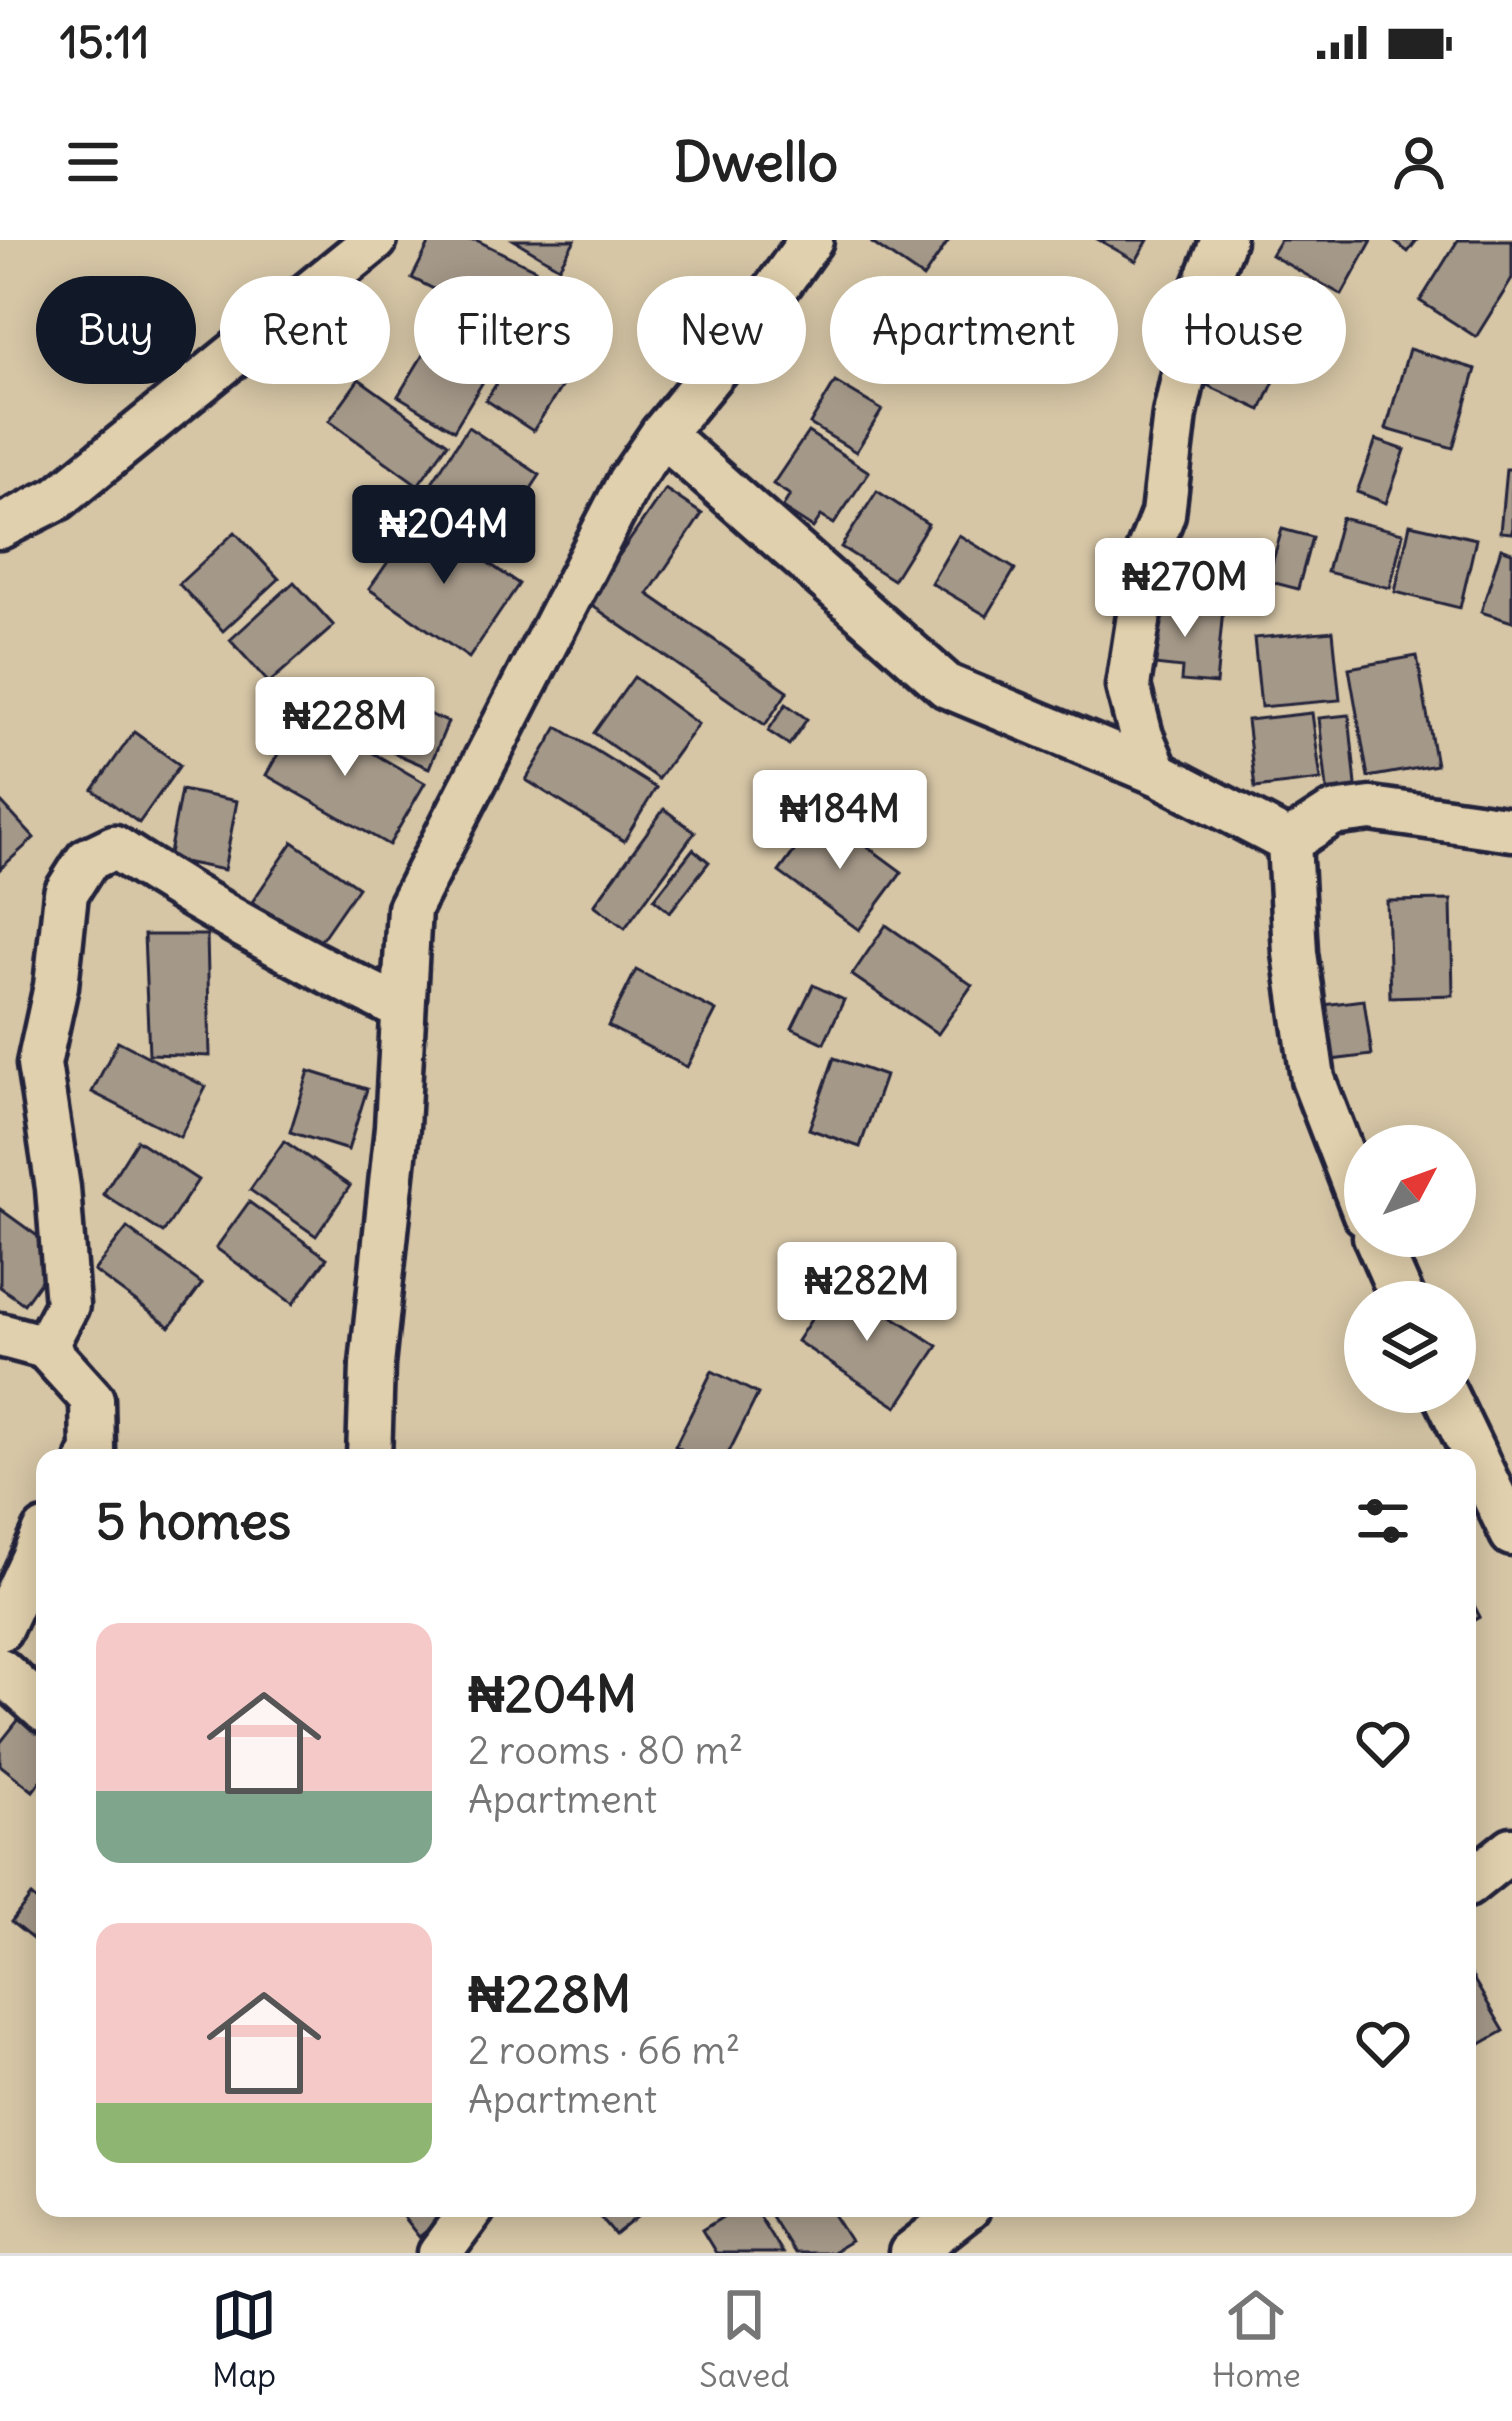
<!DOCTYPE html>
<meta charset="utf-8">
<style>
:root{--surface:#fff;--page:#f2f2f2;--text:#222;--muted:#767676;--line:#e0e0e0;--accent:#111827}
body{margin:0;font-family:Delius,sans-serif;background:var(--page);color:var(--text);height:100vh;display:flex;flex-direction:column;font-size:45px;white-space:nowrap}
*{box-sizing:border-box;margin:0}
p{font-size:39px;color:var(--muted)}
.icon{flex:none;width:66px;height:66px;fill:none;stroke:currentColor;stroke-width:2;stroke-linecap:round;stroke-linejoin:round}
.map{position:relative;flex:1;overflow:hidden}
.side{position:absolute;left:36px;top:1209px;width:1440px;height:768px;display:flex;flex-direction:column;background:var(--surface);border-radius:24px;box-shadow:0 6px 30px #0003}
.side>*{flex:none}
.hud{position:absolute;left:36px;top:36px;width:1440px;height:108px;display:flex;gap:24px}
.needle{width:78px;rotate:49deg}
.fabs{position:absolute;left:1344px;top:885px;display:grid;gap:24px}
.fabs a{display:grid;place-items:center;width:132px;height:132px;border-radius:50%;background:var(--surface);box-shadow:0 6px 30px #0003;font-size:60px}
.price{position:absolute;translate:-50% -102px;padding:0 27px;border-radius:12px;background:#fff;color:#222;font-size:39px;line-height:78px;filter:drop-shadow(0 3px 6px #0008)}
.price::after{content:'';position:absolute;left:50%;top:72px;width:36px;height:27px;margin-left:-18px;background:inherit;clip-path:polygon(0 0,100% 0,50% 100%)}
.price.active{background:var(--accent);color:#fff}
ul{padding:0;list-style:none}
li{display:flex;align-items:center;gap:36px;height:300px;padding:0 60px}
li span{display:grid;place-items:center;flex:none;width:336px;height:240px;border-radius:24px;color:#555}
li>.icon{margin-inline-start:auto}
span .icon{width:144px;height:144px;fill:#fffc;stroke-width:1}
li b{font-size:51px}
h2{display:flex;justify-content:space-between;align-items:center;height:144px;padding:0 60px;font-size:51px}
.chip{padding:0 42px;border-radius:54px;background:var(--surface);box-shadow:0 6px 30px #0003;font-size:42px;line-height:108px}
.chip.active{background:var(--accent);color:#fff}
.status{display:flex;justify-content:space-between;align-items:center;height:84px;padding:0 60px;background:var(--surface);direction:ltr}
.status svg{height:33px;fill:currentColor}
header{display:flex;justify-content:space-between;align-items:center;height:156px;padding:0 60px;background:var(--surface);font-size:54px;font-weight:700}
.tabs{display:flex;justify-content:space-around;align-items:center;height:168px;border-top:3px solid var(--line);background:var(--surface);font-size:33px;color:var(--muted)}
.tabs a{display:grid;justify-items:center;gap:6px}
.tabs .active{color:var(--accent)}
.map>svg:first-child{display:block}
</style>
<div class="status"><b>15:11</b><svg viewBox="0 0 49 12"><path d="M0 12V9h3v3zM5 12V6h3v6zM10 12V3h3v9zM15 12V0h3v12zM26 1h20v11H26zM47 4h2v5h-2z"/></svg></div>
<header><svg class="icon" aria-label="menu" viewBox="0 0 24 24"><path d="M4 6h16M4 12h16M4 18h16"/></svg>Dwello<svg class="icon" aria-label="person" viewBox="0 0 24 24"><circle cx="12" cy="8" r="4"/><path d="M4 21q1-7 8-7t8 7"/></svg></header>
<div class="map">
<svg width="1512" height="2013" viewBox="0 0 1512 2013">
<rect width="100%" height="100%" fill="#d6c6a6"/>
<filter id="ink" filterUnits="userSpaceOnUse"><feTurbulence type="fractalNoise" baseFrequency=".00833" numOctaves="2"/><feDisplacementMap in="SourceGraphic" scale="24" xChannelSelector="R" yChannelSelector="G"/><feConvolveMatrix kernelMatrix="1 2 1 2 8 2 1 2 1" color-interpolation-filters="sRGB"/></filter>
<g filter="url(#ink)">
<g fill="#a49888" stroke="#22223b" stroke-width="3">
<path d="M431,0H476L535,29L507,86L412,38Z"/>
<path d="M514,0H575L559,27Z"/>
<path d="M874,0H949L923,38L872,3Z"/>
<path d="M1099,0H1148L1136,21Z"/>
<path d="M1280,0H1372L1342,55L1271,15Z"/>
<path d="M1392,0H1417L1408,12Z"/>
<path d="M1458,0H1512V39L1476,97L1420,61Z"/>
<path d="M1213,78L1287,112L1261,170L1187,136Z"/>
<path d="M444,80L499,115L454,190L398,156Z"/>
<path d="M521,105L569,135L533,191L486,160Z"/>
<path d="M1409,109L1476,129L1453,208L1386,189Z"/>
<path d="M359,139L448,203L418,245L329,181Z"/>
<path d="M835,142L882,170L856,212L810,184Z"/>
<path d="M468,187L540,235L495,303L423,256Z"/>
<path d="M808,192L869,232L834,284L821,276L813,288L782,268L790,255L773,244Z"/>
<path d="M1376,200L1405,210L1386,263L1357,252Z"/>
<path d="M1506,229H1512V293L1500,292Z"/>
<path d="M665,249L702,274L648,354L788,451L765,485L587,362Z"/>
<path d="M877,251L928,284L893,340L841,307Z"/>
<path d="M420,276L519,344L469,418L369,349Z"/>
<path d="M1341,278L1403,293L1390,348L1327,332Z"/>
<path d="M1410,284L1476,299L1460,368L1395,352Z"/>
<path d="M1282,289L1312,297L1298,349L1267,341Z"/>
<path d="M235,292L279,339L223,391L179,344Z"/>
<path d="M959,295L1015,329L987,376L931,343Z"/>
<path d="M1501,308L1512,312V382L1481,372Z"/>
<path d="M294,342L334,386L269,443L230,400Z"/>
<path d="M1151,361L1223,369L1216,444L1181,441L1182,428L1145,424Z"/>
<path d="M1333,391L1340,460L1261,467L1254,398Z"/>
<path d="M1417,416L1436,525L1368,537L1349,428Z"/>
<path d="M634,437L698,484L658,539L594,493Z"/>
<path d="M786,464L807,479L789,505L768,491Z"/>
<path d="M412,467L448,482L429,528L394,513Z"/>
<path d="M302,472L425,543L389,605L266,535Z"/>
<path d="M1312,473L1321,540L1255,548L1247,480Z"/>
<path d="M1349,475L1357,555L1328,558L1319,478Z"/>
<path d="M558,487L656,548L624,601L526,540Z"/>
<path d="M134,492L180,525L139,583L93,550Z"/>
<path d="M181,550L237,561L224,630L168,619Z"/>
<path d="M0,561L34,598L0,629Z"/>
<path d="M664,569L695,592L625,688L594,665Z"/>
<path d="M822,573L902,632L859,690L779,632Z"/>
<path d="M293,602L358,647L317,706L252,662Z"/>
<path d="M693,609L709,622L670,672L654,659Z"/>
<path d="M1451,660L1453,755L1390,757L1387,661Z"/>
<path d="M886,685L972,745L938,794L852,735Z"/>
<path d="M144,695H207L210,816L149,814Z"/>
<path d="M636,730L716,771L687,827L608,786Z"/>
<path d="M813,745L844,760L824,803L792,788Z"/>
<path d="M1364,760L1372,815L1323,821L1315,766Z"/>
<path d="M118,801L206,847L180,897L92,852Z"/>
<path d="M834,818L885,836L860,907L809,889Z"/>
<path d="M309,831L367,849L348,910L290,892Z"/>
<path d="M137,900L198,940L163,993L103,954Z"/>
<path d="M284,901L350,946L316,996L250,950Z"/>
<path d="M249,962L327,1018L293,1064L216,1008Z"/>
<path d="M0,969L61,1013L24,1064L0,1047Z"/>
<path d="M127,988L202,1044L170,1087L94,1031Z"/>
<path d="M837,1040L938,1106L897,1167L797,1101Z"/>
<path d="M712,1131L758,1154L726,1218H699L675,1206Z"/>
<path d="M1467,1352L1480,1377L1467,1384Z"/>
<path d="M27,1469L45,1483V1535L33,1551L0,1525V1503Z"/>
<path d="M31,1656L45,1668V1709L11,1682Z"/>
<path d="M1467,1728L1504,1791L1467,1812Z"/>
<path d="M396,1968H433L442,1979L419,1997Z"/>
<path d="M592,1968H648L615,1995Z"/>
<path d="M737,1968H754L782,2013H716L702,1990Z"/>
<path d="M766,1968H829L850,2001L830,2013H794Z"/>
</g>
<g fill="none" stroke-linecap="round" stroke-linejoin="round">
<defs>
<g id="street">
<path d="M1223,0L1202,53L1175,174L1163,274L1139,335L1140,369L1128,446L1141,496L1157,533L1289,602"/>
<path d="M662,194L947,446L1157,533"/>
<path d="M0,287L58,258L375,0"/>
<path d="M1289,602L1295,713L1313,839L1365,974"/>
<path d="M1289,602L1332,574L1371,569L1512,589"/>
<path d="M1375,996L1404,1062"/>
<path d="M0,1095L45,1107L67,1065L58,948L39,824L56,746L66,653L87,620L114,607C207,668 303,721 403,769"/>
<path d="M45,1107L92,1159L93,1211L89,1218"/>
<path d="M1444,1152L1512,1294"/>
<path d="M369,1218L372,1125L397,887L409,668L629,242L662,194L740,99L811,0"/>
<path d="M0,1389L45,1292"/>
<path d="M0,1430L45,1471"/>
<path d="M1467,1645L1512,1609"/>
<path d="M440,2013L473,1968"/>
<path d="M911,2013L968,1968"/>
</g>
</defs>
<use href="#street" stroke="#22223b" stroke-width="51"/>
<use href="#street" stroke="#e1d0ad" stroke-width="42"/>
</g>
</g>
</svg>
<div class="fabs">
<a><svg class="needle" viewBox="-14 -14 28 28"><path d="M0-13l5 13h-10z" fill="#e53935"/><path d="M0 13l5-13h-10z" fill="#767676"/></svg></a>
<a><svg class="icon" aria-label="layers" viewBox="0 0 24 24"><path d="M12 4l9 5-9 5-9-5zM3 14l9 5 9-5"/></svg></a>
</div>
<b class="price active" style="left:444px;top:347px">₦204M</b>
<b class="price" style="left:1185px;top:400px">₦270M</b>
<b class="price" style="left:345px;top:539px">₦228M</b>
<b class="price" style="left:840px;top:632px">₦184M</b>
<b class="price" style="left:867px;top:1104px">₦282M</b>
<div class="hud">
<a class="chip active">Buy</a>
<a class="chip">Rent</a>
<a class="chip">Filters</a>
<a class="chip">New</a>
<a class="chip">Apartment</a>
<a class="chip">House</a>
</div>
<section class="side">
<h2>5 homes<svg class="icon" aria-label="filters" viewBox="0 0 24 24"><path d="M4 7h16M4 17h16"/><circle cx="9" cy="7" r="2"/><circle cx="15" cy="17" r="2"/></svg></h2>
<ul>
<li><span style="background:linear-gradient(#f6c9c9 70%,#7fa58c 0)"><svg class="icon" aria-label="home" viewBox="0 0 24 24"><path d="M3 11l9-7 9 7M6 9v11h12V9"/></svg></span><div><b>₦204M</b><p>2 rooms · 80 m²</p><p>Apartment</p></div><svg class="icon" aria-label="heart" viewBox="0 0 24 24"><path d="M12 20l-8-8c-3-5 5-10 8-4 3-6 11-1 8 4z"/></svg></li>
<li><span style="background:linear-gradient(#f6c9c9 75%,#8fb573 0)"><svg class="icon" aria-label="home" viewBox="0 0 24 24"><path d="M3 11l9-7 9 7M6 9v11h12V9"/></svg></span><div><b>₦228M</b><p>2 rooms · 66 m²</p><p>Apartment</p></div><svg class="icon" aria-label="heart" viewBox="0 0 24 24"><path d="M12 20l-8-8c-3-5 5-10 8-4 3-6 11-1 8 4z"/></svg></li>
</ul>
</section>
</div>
<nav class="tabs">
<a class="active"><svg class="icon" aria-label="map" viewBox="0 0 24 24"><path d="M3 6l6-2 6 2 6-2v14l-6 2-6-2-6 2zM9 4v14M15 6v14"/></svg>Map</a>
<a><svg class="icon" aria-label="saved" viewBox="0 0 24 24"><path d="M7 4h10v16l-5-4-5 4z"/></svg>Saved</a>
<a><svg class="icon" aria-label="home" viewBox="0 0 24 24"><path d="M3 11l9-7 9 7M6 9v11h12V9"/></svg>Home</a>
</nav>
